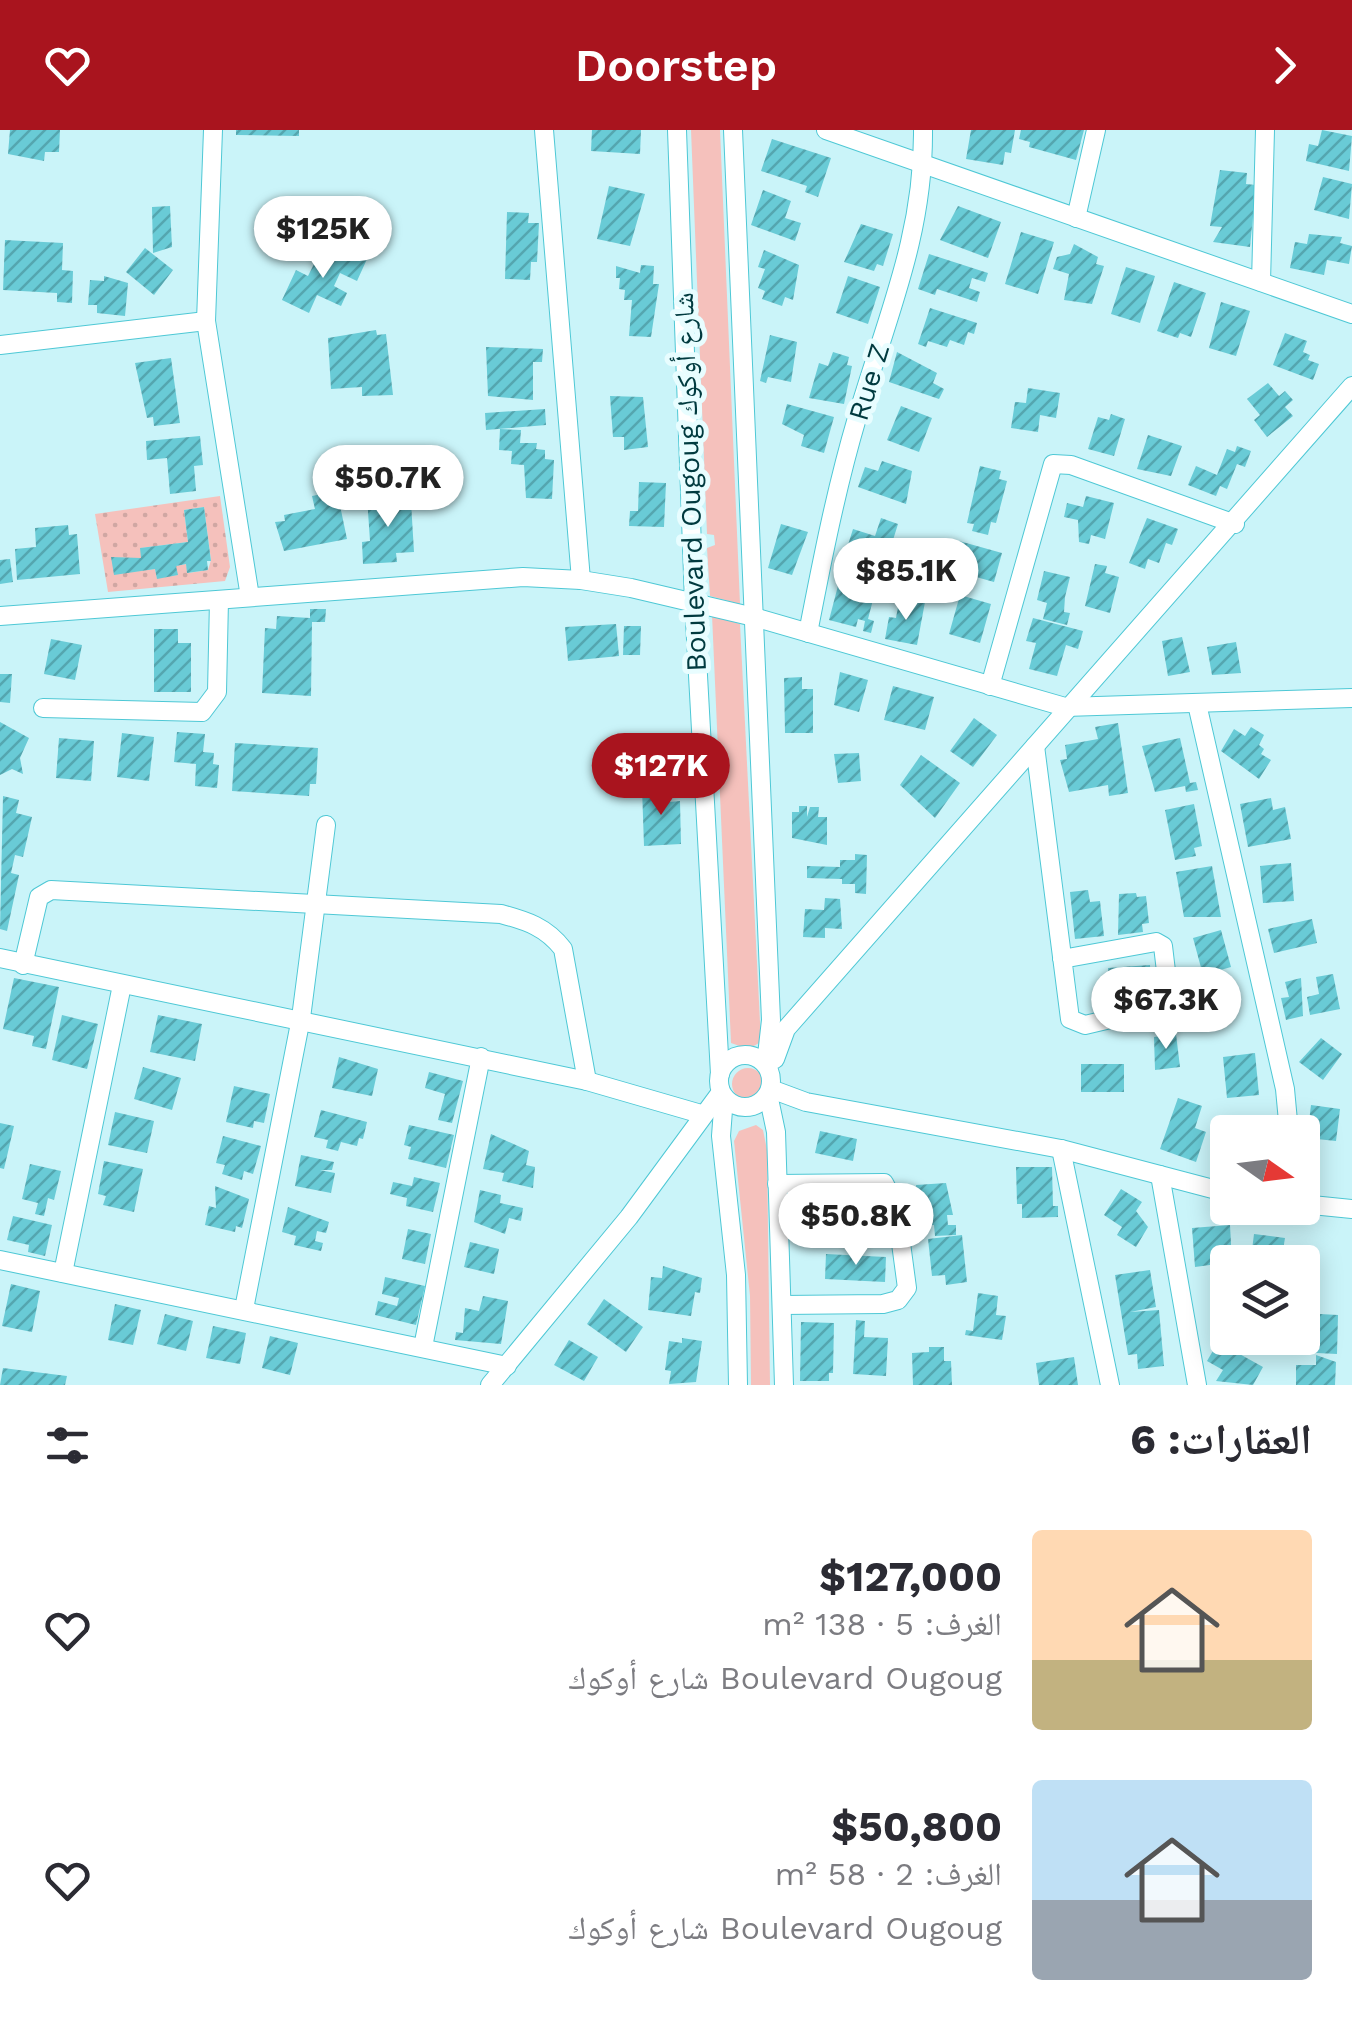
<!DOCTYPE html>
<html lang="ar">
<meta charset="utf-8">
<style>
:root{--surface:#fff;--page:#f2f2f3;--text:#2b2b33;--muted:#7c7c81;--accent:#a9141e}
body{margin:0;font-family:"Work Sans","Noto Naskh Arabic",sans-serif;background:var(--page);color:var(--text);direction:rtl;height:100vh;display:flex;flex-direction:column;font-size:38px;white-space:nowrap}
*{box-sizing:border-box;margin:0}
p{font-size:32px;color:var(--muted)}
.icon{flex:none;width:55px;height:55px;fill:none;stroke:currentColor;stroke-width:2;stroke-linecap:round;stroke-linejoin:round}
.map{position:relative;height:1255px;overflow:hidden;direction:ltr}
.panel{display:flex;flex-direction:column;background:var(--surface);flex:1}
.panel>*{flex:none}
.needle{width:65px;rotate:104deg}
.controls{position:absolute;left:1210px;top:985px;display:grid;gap:20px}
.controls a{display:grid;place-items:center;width:110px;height:110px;border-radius:10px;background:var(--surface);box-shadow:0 5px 25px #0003;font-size:50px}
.price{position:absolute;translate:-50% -85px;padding:0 22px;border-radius:35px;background:#fff;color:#222;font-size:32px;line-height:65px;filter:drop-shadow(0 2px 5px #0008)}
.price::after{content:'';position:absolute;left:50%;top:60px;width:30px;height:22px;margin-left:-15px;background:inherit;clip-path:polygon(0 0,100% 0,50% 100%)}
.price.active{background:var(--accent);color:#fff}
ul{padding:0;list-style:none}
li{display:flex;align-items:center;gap:30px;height:250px;padding:0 40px}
li span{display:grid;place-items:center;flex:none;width:280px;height:200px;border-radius:10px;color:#555}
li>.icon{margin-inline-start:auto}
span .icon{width:120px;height:120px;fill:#fffc;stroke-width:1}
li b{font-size:42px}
h2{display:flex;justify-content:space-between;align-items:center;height:120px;padding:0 40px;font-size:42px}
header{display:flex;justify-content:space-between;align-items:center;height:130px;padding:0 40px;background:var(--accent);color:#fff;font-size:45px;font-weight:600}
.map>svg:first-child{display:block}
</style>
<header><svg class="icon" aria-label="forward" viewBox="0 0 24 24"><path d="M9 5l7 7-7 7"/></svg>Doorstep<svg class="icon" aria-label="heart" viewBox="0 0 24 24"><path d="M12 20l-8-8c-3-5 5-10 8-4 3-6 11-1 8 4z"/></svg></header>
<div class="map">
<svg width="1352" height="1255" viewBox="0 0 1352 1255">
<defs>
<pattern id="garden-dots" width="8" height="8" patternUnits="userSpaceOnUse" patternTransform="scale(2.5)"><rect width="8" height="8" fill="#f5c1bc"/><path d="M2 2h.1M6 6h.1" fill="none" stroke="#d0a7a3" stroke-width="1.8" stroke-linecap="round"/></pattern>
<pattern id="building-hatch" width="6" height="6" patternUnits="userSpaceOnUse" patternTransform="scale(2.5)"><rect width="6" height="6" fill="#69cbd6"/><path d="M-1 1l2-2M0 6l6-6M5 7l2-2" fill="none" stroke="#54a6af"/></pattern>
</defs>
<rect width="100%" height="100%" fill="#caf4f9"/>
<g fill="#f5c1bc">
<path d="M691,0H720L740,474L710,466L707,418L715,415L714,405L707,404Z"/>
<path d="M712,485L740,494L761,912L748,919L731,913Z"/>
<circle cx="748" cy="954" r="16"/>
<path d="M756,995L763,1000L767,1020L770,1255H751L750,1166L734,1011L739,1001Z"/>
</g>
<path fill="url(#garden-dots)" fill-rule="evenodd" d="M220,366L230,437L225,451L108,462L95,384ZM204,377L211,430L208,440L188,443L186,434L176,436L177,445L157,448L155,439L114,444L112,428H141V418L188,412L184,380Z"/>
<g fill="url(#building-hatch)">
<path d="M10,0H60L59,22H45L44,31L8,24Z"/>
<path d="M236,0H299V6L236,5Z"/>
<path d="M592,0H641L640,24L591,21Z"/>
<path d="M971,0H1015L1011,23L1005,22L1003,35L966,29Z"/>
<path d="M1021,0H1084L1076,30L1029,17L1030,12L1019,9Z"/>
<path d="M1322,0L1352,6L1349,41L1306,31L1309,14L1318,16Z"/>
<path d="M772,9L831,28L818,67L805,62L807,56L761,41Z"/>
<path d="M1220,40L1247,43L1246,54L1256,55L1250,117L1213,112L1222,97L1210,96Z"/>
<path d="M1323,47L1352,54L1349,89L1314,80Z"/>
<path d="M609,56L645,64L630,116L597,109Z"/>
<path d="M763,60L791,71L785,88L801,93L795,111L751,95Z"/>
<path d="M170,76L172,117L153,123L152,77Z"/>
<path d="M958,76L1001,92L988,128L940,110Z"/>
<path d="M507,82L529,83L528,93H539L537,132H531L530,150L505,149Z"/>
<path d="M861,94L893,104L883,136L877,134L874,141L844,132Z"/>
<path d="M1021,102L1054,112L1038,164L1005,154Z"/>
<path d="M1309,104L1342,107L1340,113L1352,116L1349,134L1327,130L1324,145L1290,138L1295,112L1307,114Z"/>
<path d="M5,110L63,113L62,140L73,141L72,173L57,172V163L3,160Z"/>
<path d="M1074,114L1098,127L1096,134L1104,136L1092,174L1064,170L1069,144L1053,139L1057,127L1070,124Z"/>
<path d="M145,118L173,140L154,165L126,142Z"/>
<path d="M764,120L799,135L793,170L785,167L782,176L762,169L765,161L758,158L765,139L758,137Z"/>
<path d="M333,122L349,129L352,122L367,129L357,151L340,143L334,156L347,163L341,176L317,165L309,183L282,170L296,140L308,146L316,130L326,135Z"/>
<path d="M929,124L988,143L985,152L972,148L969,158L980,162L977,172L937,159L935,165L918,159Z"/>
<path d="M641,135L654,136L653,154H659L651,207L629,206L632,170H624L625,160L619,159L620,148H616V136L640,143Z"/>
<path d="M1126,137L1155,146L1140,193L1111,184Z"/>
<path d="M104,146L128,153L125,186L97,183V175H88L90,150L104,151Z"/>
<path d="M848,146L880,157L868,194L836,183Z"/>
<path d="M1174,152L1206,163L1191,207L1180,203L1178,208L1157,201Z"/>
<path d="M1221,172L1250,181L1236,226L1209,218Z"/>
<path d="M930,178L977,193L974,204L968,202L964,215L950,210L947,217L928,211L926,217L918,214Z"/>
<path d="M376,200L377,205L386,204L393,265L362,266V257L331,259L328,208Z"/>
<path d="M1285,203L1307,211L1303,222L1310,225L1308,230L1319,234L1313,250L1273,235Z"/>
<path d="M770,205L797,212L791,252L768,247L766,253L760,251Z"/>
<path d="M486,217L543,219L542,232H533V270L488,266Z"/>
<path d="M833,222L849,227L847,235L852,236L844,274L809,268L819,233L828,236Z"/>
<path d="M897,222L937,243L933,253L944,259L939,269L889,252Z"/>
<path d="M171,228L180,293L154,296L153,287L147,288L135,233Z"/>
<path d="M1268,253L1279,266L1285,261L1293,270L1285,277L1293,286L1267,307L1254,290L1260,285L1247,269Z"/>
<path d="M1028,258L1060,263L1056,288L1040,285L1038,302L1011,298L1015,272L1026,273Z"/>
<path d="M610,266L643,267L648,317L624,320V307H613Z"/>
<path d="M787,274L834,287L824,323L801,316L804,305L782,294Z"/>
<path d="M901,276L932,288L919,322L887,310Z"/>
<path d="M545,279L546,295L486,300L485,283Z"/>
<path d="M1111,284L1125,289L1114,326L1088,319L1098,287L1109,290Z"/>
<path d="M500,299L521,300L520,313H537L536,319L545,320V329L554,330L552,369L526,368L524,335L511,334L512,321L499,320Z"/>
<path d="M1148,305L1182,316L1171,346L1137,339Z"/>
<path d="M200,306L203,335L194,336L196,361L170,364L167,328L147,330L146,311Z"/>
<path d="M1237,316L1251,321L1245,337L1237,334L1227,359L1220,356L1216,366L1188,355L1196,336L1217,345L1227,319L1235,322Z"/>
<path d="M882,331L912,341L906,374L858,357L865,337L878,341Z"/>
<path d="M980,336L1001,341L999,349L1007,351L996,393L991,392L988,405L972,401L974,394L967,393Z"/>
<path d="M639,352L666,353L664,397L629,396L630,381H638Z"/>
<path d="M337,361L347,409L284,421L275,392L285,391L284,385L315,379L312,366Z"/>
<path d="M392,365V374L411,372L414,422L396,423L397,432L363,434L362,412L370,411L367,367Z"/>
<path d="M1086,366L1114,373L1105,409L1091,405L1089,414L1079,412L1078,390L1064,387L1067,373L1083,377Z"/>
<path d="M204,377L211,431H207L208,440L187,443L186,434L176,436L178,445L157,449L155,439L114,445L111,427L141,428L140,418L188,412L184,380Z"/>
<path d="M881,388L898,394L883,442L869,437L872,426L847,418L853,399L875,406Z"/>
<path d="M1147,388L1178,399L1172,415L1166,413L1159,433L1148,429L1145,439L1129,433Z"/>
<path d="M781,394L808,402L792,445L768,438Z"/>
<path d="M68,395L69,405L77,404L80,444L17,450L15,419L36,417L35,398Z"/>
<path d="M959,411L1002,423L994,452L944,438L950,418L956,420Z"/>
<path d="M10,429L13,452L0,454V430Z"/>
<path d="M1095,434L1107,436L1105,443L1119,447L1110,483L1085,476Z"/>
<path d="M1044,441L1070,447L1065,467L1064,482L1070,483L1067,495L1043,489L1047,473L1037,470Z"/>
<path d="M839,452L875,462L868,489L874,491L871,503L863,501L865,491L858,489L856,497L829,490Z"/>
<path d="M960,465L991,474L980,513L949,504Z"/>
<path d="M906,469L925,472L917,515L885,509L889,487L896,488L898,477L905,478Z"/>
<path d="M310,479H326L325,492H312L311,566L262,563L265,498L276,499L277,486L310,488Z"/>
<path d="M1033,488L1083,501L1078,519L1066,515L1057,546L1029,539L1036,513L1026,511Z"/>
<path d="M616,494L619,526L568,531L565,497Z"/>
<path d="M624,496H641L640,525H623Z"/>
<path d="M154,499H178V513H191V562H154Z"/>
<path d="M1182,507L1190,542L1168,546L1162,511Z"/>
<path d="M51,509L82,515L75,550L44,544Z"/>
<path d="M1236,512L1241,543L1212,545L1207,517Z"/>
<path d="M840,542L868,550L859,582L834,575Z"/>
<path d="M0,544H12L10,573L0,572Z"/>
<path d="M802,547V559H813V603H785L784,548Z"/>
<path d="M893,556L934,567L925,600L884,590Z"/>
<path d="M974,588L997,605L973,637L950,621Z"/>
<path d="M0,592L29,608L20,628L23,644L12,639L0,645Z"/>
<path d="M1118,593L1128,663L1109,666L1108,655L1069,662L1060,630L1067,629L1065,615L1098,609L1095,597Z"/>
<path d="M1251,597L1264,605L1259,615L1264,619L1261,624L1271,630L1259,649L1221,621L1234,599L1245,606Z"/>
<path d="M177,602L205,604L203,622L214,623L213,634L219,635L217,658L195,656L196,634L174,632Z"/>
<path d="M122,603L154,607L149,651L117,647Z"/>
<path d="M59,608L94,611L91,651L56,648Z"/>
<path d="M1180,608L1190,653L1196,652L1198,660L1186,662L1185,656L1155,662L1142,616Z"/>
<path d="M235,613L318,618L316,654H310L309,666L232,661Z"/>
<path d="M859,623L861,651L838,653L834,624Z"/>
<path d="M921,625L960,653L935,688L900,655Z"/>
<path d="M668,657L669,672L680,671L681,714L644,716L642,658Z"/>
<path d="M3,666L19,670L16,683L32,687L23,727L15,725L11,743L19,745L7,801L0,799Z"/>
<path d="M1271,668L1273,680L1285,677L1291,709L1248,717L1240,674Z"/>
<path d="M1194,674L1202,716L1194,718L1196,726L1175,730L1165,680Z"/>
<path d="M799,676H807V687L810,677H819L818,687H827V715L792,708V682H799Z"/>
<path d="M855,724L867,725L866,764L855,763V754H842V749L807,748V736L840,737V730H855Z"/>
<path d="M1291,733L1294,771L1263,773L1260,736Z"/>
<path d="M1212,736L1221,787H1184L1176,742Z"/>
<path d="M1088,760L1090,772L1100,771L1104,806L1075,809L1070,762Z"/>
<path d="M1136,763L1137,767L1146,766L1149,793L1142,794L1143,802L1118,805L1119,764Z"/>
<path d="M825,768L840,769L842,799L825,798V808L803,807L805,779L824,780Z"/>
<path d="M1312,789L1317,813L1274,823L1268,799Z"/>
<path d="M1221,800L1231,837L1203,845L1193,808Z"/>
<path d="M1150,835L1152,868L1111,871L1108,838Z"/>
<path d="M1333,844L1340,879L1310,885L1307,867L1319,864L1316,847Z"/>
<path d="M14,848L59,857L46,919L32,916L34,906L3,899Z"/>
<path d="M1301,848L1303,886L1286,890L1281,868L1289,867L1285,852Z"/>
<path d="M62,885L98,894L87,939L52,930Z"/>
<path d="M158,885L202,894L195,931L150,922Z"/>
<path d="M1176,904L1180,937L1155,940L1154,907Z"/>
<path d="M1321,908L1342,924L1323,950L1299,932Z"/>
<path d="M1255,923L1259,965L1227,968L1223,927Z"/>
<path d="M339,927L378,939L372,966L332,958Z"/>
<rect x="1081" y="934" width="43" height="28"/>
<path d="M143,937L181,948L172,980L134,969Z"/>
<path d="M429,942L463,951L452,993L438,990L445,964L425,958Z"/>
<path d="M234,956L270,964L264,993L254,991L253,998L226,992Z"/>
<path d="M1178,968L1202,976L1195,998L1206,1002L1196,1032L1160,1019Z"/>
<path d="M1311,975L1340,979L1336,1011L1307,1008Z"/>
<path d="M321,980L367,992L363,1009L359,1008L357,1016L341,1012L338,1021L326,1018L328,1010L314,1007Z"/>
<path d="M115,982L154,991L147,1023L108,1015Z"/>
<path d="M1232,991L1262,992L1261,1002H1232Z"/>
<path d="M0,993L14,996L4,1039L0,1038Z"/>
<path d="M409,995L454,1005L446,1038L408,1029L411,1017L404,1015Z"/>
<path d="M820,1001L857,1009L853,1031L815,1023Z"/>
<path d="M491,1004L529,1021L526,1035L535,1037L533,1058L502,1051L504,1043L483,1039Z"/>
<path d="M223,1006L261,1016L253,1044L244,1041L242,1050L222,1044L225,1035L216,1033Z"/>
<path d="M301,1025L334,1032L332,1040H320L335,1043L331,1063L295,1056Z"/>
<path d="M104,1031L143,1039L134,1082L103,1075L106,1066L98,1064Z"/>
<path d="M30,1034L61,1041L54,1070L48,1068L44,1086L35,1084L38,1073L22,1069Z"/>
<path d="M1016,1037H1052L1053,1076H1058V1087L1022,1088V1074H1017Z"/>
<path d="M414,1047L440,1053L433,1082L406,1076L407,1068L390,1064L393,1052L412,1056Z"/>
<path d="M946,1053L953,1085H947L948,1095H956V1105L935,1106L934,1095L918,1096L916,1055Z"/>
<path d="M215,1056L249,1069L242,1098L236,1096L235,1102L205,1095L209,1076L216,1078Z"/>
<path d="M1121,1059L1142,1072L1136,1081L1148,1097L1136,1117L1117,1105L1122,1097L1104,1085Z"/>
<path d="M480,1060L501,1065L500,1073L523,1078L521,1091L509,1088L505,1104L474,1092Z"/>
<path d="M843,1072L877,1075L876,1083L883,1084L877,1112H868V1106L848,1105V1098L832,1097L833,1079L842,1080Z"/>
<path d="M288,1077L329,1092L326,1103L317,1101L315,1111L323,1113L321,1121L294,1115L296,1106L282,1102Z"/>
<path d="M13,1086L52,1095L45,1126L28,1122L29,1115L7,1110Z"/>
<path d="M1230,1095L1232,1132L1195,1137L1192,1098Z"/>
<path d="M408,1099L431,1104L425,1134L402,1129Z"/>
<path d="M1254,1104L1285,1108L1281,1132L1251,1128Z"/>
<path d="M962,1105L967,1152L946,1155L945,1145L932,1146L928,1109Z"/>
<path d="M470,1112L499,1119L494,1144L464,1137Z"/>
<path d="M826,1124L886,1127L885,1152L825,1149Z"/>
<path d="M663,1136L702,1148L700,1163L695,1162L691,1186L648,1180L651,1147L662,1148Z"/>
<path d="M1150,1140L1156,1177L1130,1182L1159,1180L1164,1236L1138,1239L1137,1224L1128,1225L1115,1145Z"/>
<path d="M385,1147L425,1156L416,1195L375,1185L378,1171L397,1176L399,1168L382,1164Z"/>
<path d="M11,1154L40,1161L32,1202L2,1196Z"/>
<path d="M1228,1156V1199L1215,1200L1211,1157Z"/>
<path d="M978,1163L998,1166L996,1185L1006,1186L1002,1210L965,1205L966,1200L973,1201Z"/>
<path d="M483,1166L508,1171L501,1214L455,1210L456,1202L463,1203L465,1178L479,1181Z"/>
<path d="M604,1169L643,1197L626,1222L587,1194Z"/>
<path d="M115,1174L141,1180L133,1215L108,1210Z"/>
<path d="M1302,1183L1338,1185L1337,1224L1297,1222Z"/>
<path d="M165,1184L193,1191L186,1221L157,1214Z"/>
<path d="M856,1190L865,1191L864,1207L888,1208L886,1246L853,1244Z"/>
<path d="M801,1192L834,1193L833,1243H829V1251H800Z"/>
<path d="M213,1196L246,1203L240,1234L206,1228Z"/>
<path d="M270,1206L298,1213L290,1245L262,1238Z"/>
<path d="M682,1208L702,1211L696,1252L669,1254L671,1241L665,1240L669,1211L682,1213Z"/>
<path d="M569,1210L598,1227L584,1251L554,1235Z"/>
<path d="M1218,1212L1263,1237L1253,1255L1216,1251L1223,1240L1207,1231Z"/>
<path d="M929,1217H944V1231H951L952,1255H913L912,1223L929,1222Z"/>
<path d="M1316,1225L1336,1232L1335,1255H1296V1235H1316Z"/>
<path d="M1074,1227L1078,1255H1039L1036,1233Z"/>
<path d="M3,1238L67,1246L65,1255H0Z"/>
</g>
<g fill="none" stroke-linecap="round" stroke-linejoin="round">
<defs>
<g id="minor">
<path d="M213,0L206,191L250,467"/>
<path d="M544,0L581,450"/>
<path d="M677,0L694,473L720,944"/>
<path d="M733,0L771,890L766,934"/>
<path d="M826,0L1352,184"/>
<path d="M1076,88L1096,0"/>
<path d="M1261,152L1265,0"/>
<path d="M0,215L206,191"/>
<path d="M0,486L523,447L581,450L631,458L754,487L1065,577L1352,568"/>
<path d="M808,503C822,431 836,359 857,288C886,189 924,106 923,0"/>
<path d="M990,556L1053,334L1071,335L1235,394"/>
<path d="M1197,574L1285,959L1289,1002"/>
<path d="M43,578L202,582L217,562L219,470"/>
<path d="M1035,616L1070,889L1085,895L1170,875L1163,816L1156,812L1062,829"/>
<path d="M0,828L587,951L701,984"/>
<path d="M23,835L39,767L51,760L501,784C527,791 546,797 563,819L587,951"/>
<circle cx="745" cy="951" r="26"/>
<path d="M775,929L786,899L1352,256"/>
<path d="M771,959L806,972L1061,1019L1228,1063"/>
<path d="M768,964L776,1002L784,1255"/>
<path d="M724,967L721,1006L736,1145L738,1255"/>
<path d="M1061,1019L1110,1255"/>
<path d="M1160,1045L1197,1255"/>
<path d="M777,1054L884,1053L896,1076L907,1158L898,1170L883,1174L782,1175"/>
<path d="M1302,1074L1352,1079"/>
<path d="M0,1130L507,1236"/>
<path d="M63,1143L122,855"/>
<path d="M244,1179L301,888L326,695"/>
<path d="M423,1217L481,927"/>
<path d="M490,1255L629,1087L721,962"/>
</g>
</defs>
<use href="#minor" stroke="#4ec8d5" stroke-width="20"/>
<use href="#minor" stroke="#fff" stroke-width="18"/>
</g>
<g text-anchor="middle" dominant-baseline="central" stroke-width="10" stroke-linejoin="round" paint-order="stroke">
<g font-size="28" fill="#003a3f" stroke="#e8fdff">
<text transform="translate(869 252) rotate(-73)">Rue Z</text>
<text transform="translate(690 352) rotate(-92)">Boulevard Ougoug شارع أوكوك</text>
</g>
</g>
</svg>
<div class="controls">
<a><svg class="needle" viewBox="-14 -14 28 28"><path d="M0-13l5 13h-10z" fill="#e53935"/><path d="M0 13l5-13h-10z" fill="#7c7c81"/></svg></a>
<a><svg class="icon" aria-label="layers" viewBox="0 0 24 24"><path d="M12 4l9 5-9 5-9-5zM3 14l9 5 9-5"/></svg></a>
</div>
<b class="price" style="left:323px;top:151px">$125K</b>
<b class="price" style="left:388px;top:400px">$50.7K</b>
<b class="price" style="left:906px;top:493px">$85.1K</b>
<b class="price active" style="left:661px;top:688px">$127K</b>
<b class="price" style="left:1166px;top:922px">$67.3K</b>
<b class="price" style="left:856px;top:1138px">$50.8K</b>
</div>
<section class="panel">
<h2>العقارات: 6<svg class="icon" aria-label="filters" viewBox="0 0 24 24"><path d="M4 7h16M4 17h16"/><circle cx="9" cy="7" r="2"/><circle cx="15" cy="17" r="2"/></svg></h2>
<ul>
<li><span style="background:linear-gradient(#ffd9b3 65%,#c2b280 0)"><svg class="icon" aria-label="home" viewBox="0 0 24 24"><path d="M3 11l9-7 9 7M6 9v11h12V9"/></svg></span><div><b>$127,000</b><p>الغرف: 5 · 138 m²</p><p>Boulevard Ougoug شارع أوكوك</p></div><svg class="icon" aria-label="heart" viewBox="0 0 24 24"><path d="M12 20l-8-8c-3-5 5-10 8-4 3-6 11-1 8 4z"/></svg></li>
<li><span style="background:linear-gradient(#bfe0f5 60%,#9aa5b1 0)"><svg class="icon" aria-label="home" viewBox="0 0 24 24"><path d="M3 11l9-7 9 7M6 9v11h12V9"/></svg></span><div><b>$50,800</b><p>الغرف: 2 · 58 m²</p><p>Boulevard Ougoug شارع أوكوك</p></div><svg class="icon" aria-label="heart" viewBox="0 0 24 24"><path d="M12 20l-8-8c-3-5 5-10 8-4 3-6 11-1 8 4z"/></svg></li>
</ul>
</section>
